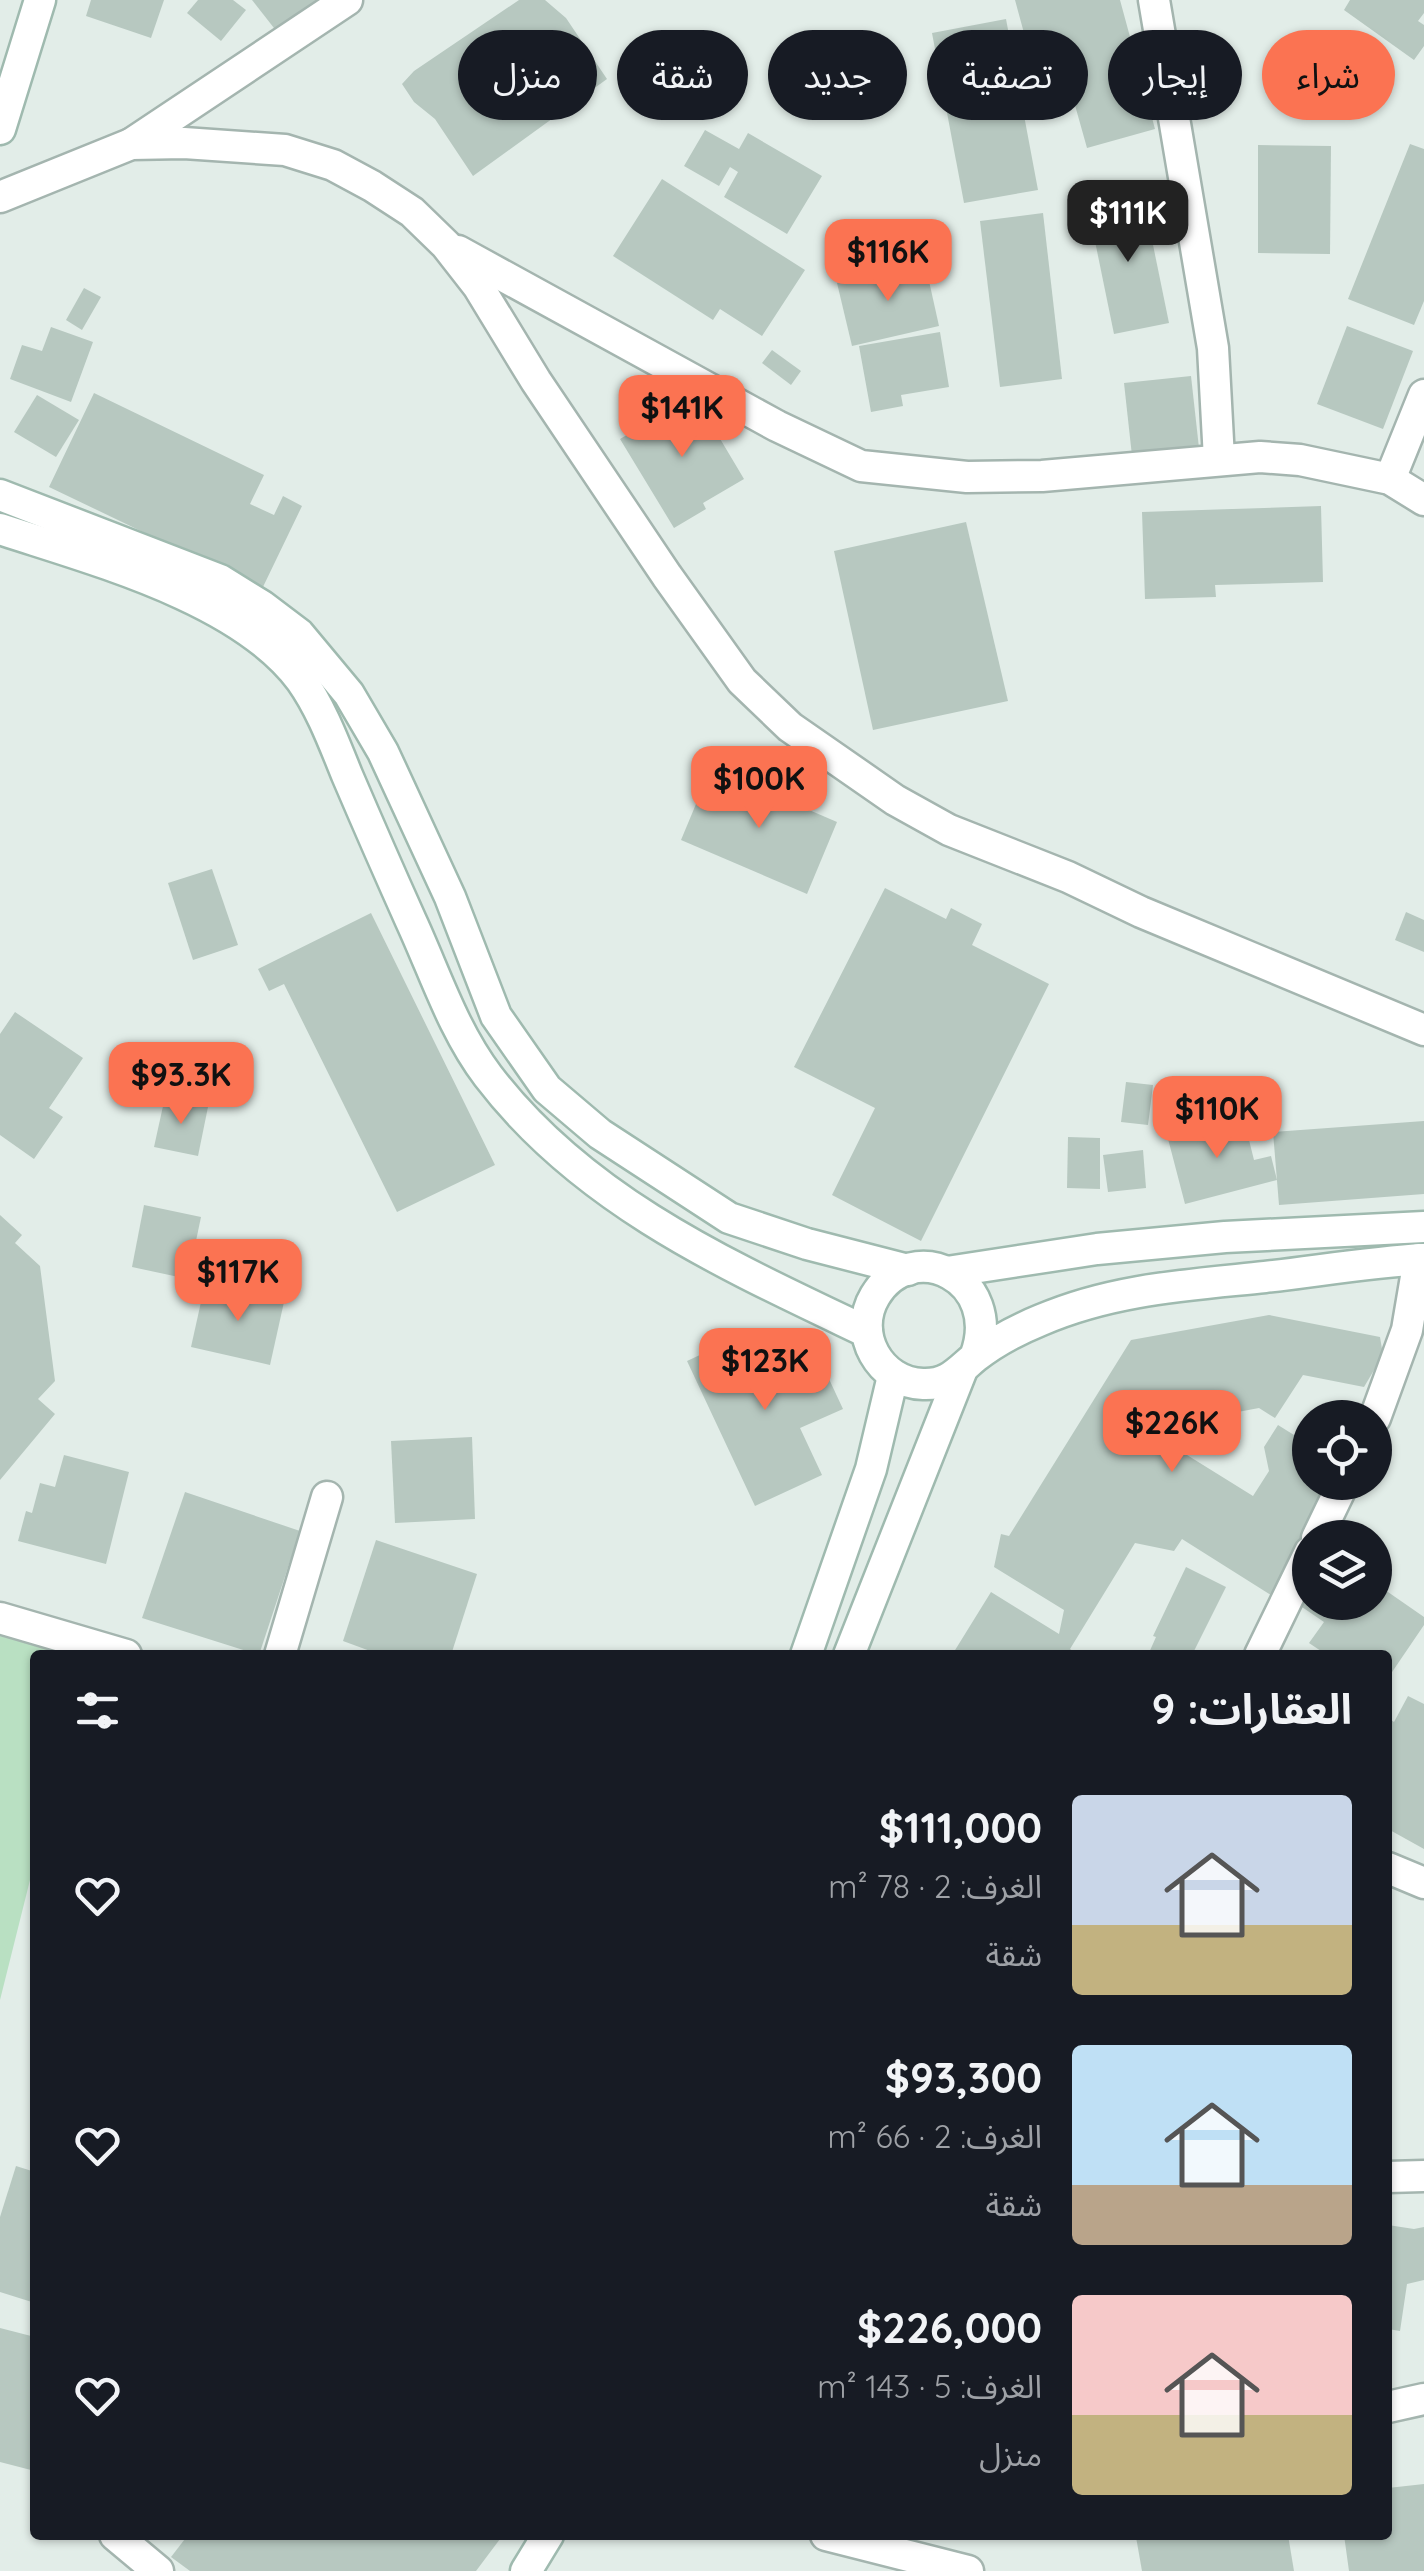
<!DOCTYPE html>
<html lang="ar">
<meta charset="utf-8">
<style>
:root{--surface:#171b24;--page:#20242c;--text:#f1f3f6;--muted:#9ea1a6;--accent:#fb7352}
body{margin:0;font-family:Quicksand,"Noto Sans Arabic",sans-serif;background:var(--page);color:var(--text);direction:rtl;height:100vh;display:flex;flex-direction:column;font-size:38px;white-space:nowrap}
*{box-sizing:border-box;margin:0}
p{font-size:32px;color:var(--muted)}
.icon{flex:none;width:55px;height:55px;fill:none;stroke:currentColor;stroke-width:2;stroke-linecap:round;stroke-linejoin:round}
.map{position:relative;flex:1;overflow:hidden;direction:ltr}
.sheet{position:absolute;left:30px;top:1650px;width:1362px;height:890px;display:flex;flex-direction:column;background:var(--surface);border-radius:10px;box-shadow:0 2px 8px #0004;direction:rtl}
.sheet>*{flex:none}
.hud{position:absolute;left:30px;top:30px;width:1365px;height:90px;direction:rtl;display:flex;gap:20px}
.controls{position:absolute;left:1292px;top:1400px;display:grid;gap:20px}
.controls a{display:grid;place-items:center;width:100px;height:100px;border-radius:50%;background:var(--surface);box-shadow:0 2px 8px #0004;font-size:50px}
.price{position:absolute;translate:-50% -85px;padding:0 22px;border-radius:20px;background:var(--accent);color:#111;font-size:32px;line-height:65px;filter:drop-shadow(0 2px 5px #0008)}
.price::after{content:'';position:absolute;left:50%;top:60px;width:30px;height:22px;margin-left:-15px;background:inherit;clip-path:polygon(0 0,100% 0,50% 100%)}
.price.selected{background:#222;color:#fff}
ul{padding:0;list-style:none}
li{display:flex;align-items:center;gap:30px;height:250px;padding:0 40px}
li span{display:grid;place-items:center;flex:none;width:280px;height:200px;border-radius:10px;color:#555}
li>.icon{margin-inline-start:auto}
span .icon{width:120px;height:120px;fill:#fffc;stroke-width:1}
li b{font-size:42px}
h2{display:flex;justify-content:space-between;align-items:center;height:120px;padding:0 40px;font-size:42px}
.chip{padding:0 35px;border-radius:45px;background:var(--surface);box-shadow:0 2px 8px #0004;font-size:35px;line-height:90px}
.chip.selected{background:var(--accent);color:#111}
.map>svg:first-child{display:block}
</style>
<div class="map">
<svg width="1424" height="2571" viewBox="0 0 1424 2571">
<rect width="100%" height="100%" fill="#e2ede8"/>
<path fill="#b9e0c2" d="M0,1633L86,1655H35V1860L0,2000Z"/>
<g fill="#b7c8c0">
<path d="M91,0H164L151,38L86,16Z"/>
<path d="M198,0H233L246,10L221,41L187,13Z"/>
<path d="M252,0H330L281,37Z"/>
<path d="M519,0H545L566,18L607,79L473,176L435,119L414,102L402,84L414,71Z"/>
<path d="M1015,0H1120L1155,129L1087,148L1062,59L1033,66Z"/>
<path d="M1350,0H1424V13L1418,21L1424,25V46L1414,60L1344,10Z"/>
<path d="M1006,19L1038,190L964,203L932,33Z"/>
<path d="M705,130L739,149L748,133L822,176L787,234L724,197L738,172L730,167L719,186L684,166Z"/>
<path d="M1410,144L1424,149V301L1414,325L1348,299Z"/>
<path d="M1258,145L1331,146L1330,254L1258,253Z"/>
<path d="M662,179L805,270L762,336L720,309L713,320L613,256Z"/>
<path d="M1143,196L1169,323L1114,334L1088,207Z"/>
<path d="M1043,213L1062,379L1000,387L980,221Z"/>
<path d="M925,263L939,326L852,346L837,283Z"/>
<path d="M84,288L101,297L82,330L66,320Z"/>
<path d="M1347,326L1413,351L1383,429L1317,404Z"/>
<path d="M51,327L93,342L71,402L10,379L22,345L42,351Z"/>
<path d="M940,332L949,387L901,395L903,406L871,412L859,346Z"/>
<path d="M772,350L801,371L791,385L762,363Z"/>
<path d="M1191,376L1201,466L1134,474L1124,383Z"/>
<path d="M94,393L264,475L250,504L274,515L283,496L302,506L262,589L49,487Z"/>
<path d="M37,395L79,420L56,457L14,432Z"/>
<path d="M694,395L744,479L703,503L706,509L674,528L620,439Z"/>
<path d="M1321,506L1323,582L1215,585L1216,597L1145,599L1142,512Z"/>
<path d="M966,522L1008,701L873,730L834,551Z"/>
<path d="M711,768L837,822L807,894L681,840Z"/>
<path d="M212,869L238,945L193,960L168,883Z"/>
<path d="M885,888L946,919L951,908L982,924L972,945L1049,984L921,1241L832,1195L875,1108L794,1067Z"/>
<path d="M1406,912L1424,920V952L1395,940Z"/>
<path d="M371,913L495,1165L397,1212L284,984L269,991L258,969Z"/>
<path d="M15,1012L83,1058L49,1108L63,1117L34,1159L0,1135V1034Z"/>
<path d="M1126,1082L1153,1085L1148,1125L1121,1122Z"/>
<path d="M165,1097L208,1107L198,1156L154,1147Z"/>
<path d="M1243,1116L1254,1160L1271,1156L1277,1180L1185,1204L1167,1135Z"/>
<path d="M1424,1121V1194L1279,1205L1273,1132Z"/>
<path d="M1068,1137L1100,1138V1189L1067,1188Z"/>
<path d="M1143,1150L1146,1188L1108,1192L1103,1155Z"/>
<path d="M144,1205L201,1217L188,1279L132,1267Z"/>
<path d="M0,1215L22,1235L15,1243L40,1266L55,1381L38,1399L55,1414L0,1480Z"/>
<path d="M205,1284L284,1302L270,1365L191,1347Z"/>
<path d="M1269,1315L1380,1337L1383,1355L1364,1387L1303,1375L1275,1418L1259,1408L1211,1417L1187,1455L1253,1496L1269,1471L1264,1447L1278,1425L1310,1445V1482H1349L1277,1599L1182,1539L1174,1551L1135,1543L1070,1649L1078,1655H952L991,1592L1059,1634L1064,1610L994,1567L1001,1534L1009,1536L1131,1340Z"/>
<path d="M743,1335L755,1362L790,1346L802,1372L822,1364L843,1409L800,1428L822,1475L755,1506L687,1361Z"/>
<path d="M472,1437L475,1519L395,1523L391,1441Z"/>
<path d="M64,1455L129,1472L106,1564L18,1541L26,1511L32,1513L40,1483L55,1487Z"/>
<path d="M185,1492L300,1531L259,1655L142,1618Z"/>
<path d="M376,1540L477,1574L451,1655H381L343,1641Z"/>
<path d="M1186,1567L1226,1587L1192,1655H1148L1156,1637L1153,1636Z"/>
<path d="M1375,1583L1424,1617V1625L1388,1678V1655H1327L1309,1643L1324,1622L1299,1605L1310,1590V1602H1375Z"/>
<path d="M1408,1696L1424,1704V1849L1388,1829V1718L1394,1722Z"/>
<path d="M16,2166L35,2172V2303L0,2292V2217Z"/>
<path d="M1388,2225L1414,2229L1424,2227V2280L1407,2284L1400,2331L1388,2329Z"/>
<path d="M0,2328L35,2337V2456L31,2470L0,2462Z"/>
<path d="M1424,2484V2571H1349L1344,2535H1388V2488Z"/>
<path d="M188,2535H503L476,2571H190L171,2557Z"/>
<path d="M1146,2535H1288L1294,2571H1142L1136,2537Z"/>
</g>
<g fill="none" stroke-linecap="round" stroke-linejoin="round">
<defs>
<g id="street">
<path d="M1154,0L1213,348L1219,459"/>
<path d="M131,144L347,0"/>
<path d="M0,197L131,144L184,143L285,150L333,165L372,186L412,212L446,245L478,286L536,381L667,576L742,681L790,727L895,800L949,830L1068,877L1141,912L1424,1030"/>
<path d="M458,251L777,426L861,466L967,477L1042,476L1260,457L1300,460L1390,479L1424,500"/>
<path d="M1390,479L1424,395"/>
<path d="M1375,1418L1407,1330L1419,1259"/>
<path d="M1317,1538L1344,1482"/>
<path d="M0,1618L126,1655"/>
<path d="M280,1655L327,1497"/>
<path d="M1260,1655L1310,1552"/>
<path d="M1388,1868L1424,1883"/>
<path d="M1388,2177L1424,2176"/>
<path d="M1388,2407L1424,2399"/>
<path d="M115,2535L158,2571"/>
<path d="M826,2535L968,2571"/>
</g>
<g id="secondary">
<path d="M0,129L40,0"/>
<path d="M0,495L220,580L262,606L299,634L349,694L383,752L450,897L496,1016L547,1089L600,1134L729,1218L807,1244L908,1270"/>
<path d="M0,529C94,560 240,598 301,680C321,708 334,743 347,775C368,824 389,872 411,921C435,973 453,1030 488,1076C584,1202 729,1266 867,1332"/>
<path d="M947,1272L1097,1249L1225,1237L1424,1227"/>
<path d="M975,1357C1005,1279 912,1234 875,1296C852,1334 880,1383 923,1384C948,1385 958,1371 975,1357C994,1342 1019,1329 1041,1320C1113,1289 1188,1285 1265,1277C1318,1271 1371,1262 1424,1259"/>
<path d="M806,1655L871,1469L893,1376"/>
<path d="M849,1655L961,1372"/>
<path d="M526,2571L548,2535"/>
</g>
</defs>
<use href="#street" stroke="#a4b5af" stroke-width="35"/>
<use href="#secondary" stroke="#9fbaaf" stroke-width="35"/>
<use href="#street" stroke="#fff" stroke-width="30"/>
<use href="#secondary" stroke="#fff" stroke-width="30"/>
</g>
</svg>
<div class="controls">
<a><svg class="icon" aria-label="locate" viewBox="0 0 24 24"><circle cx="12" cy="12" r="6"/><path d="M12 2v4M12 18v4M2 12h4M18 12h4"/></svg></a>
<a><svg class="icon" aria-label="layers" viewBox="0 0 24 24"><path d="M12 4l9 5-9 5-9-5zM3 14l9 5 9-5"/></svg></a>
</div>
<b class="price selected" style="left:1128px;top:265px">$111K</b>
<b class="price" style="left:888px;top:304px">$116K</b>
<b class="price" style="left:682px;top:460px">$141K</b>
<b class="price" style="left:759px;top:831px">$100K</b>
<b class="price" style="left:181px;top:1127px">$93.3K</b>
<b class="price" style="left:1217px;top:1161px">$110K</b>
<b class="price" style="left:238px;top:1324px">$117K</b>
<b class="price" style="left:765px;top:1413px">$123K</b>
<b class="price" style="left:1172px;top:1475px">$226K</b>
<div class="hud">
<a class="chip selected">شراء</a>
<a class="chip">إيجار</a>
<a class="chip">تصفية</a>
<a class="chip">جديد</a>
<a class="chip">شقة</a>
<a class="chip">منزل</a>
</div>
<section class="sheet">
<h2>العقارات: 9<svg class="icon" aria-label="filters" viewBox="0 0 24 24"><path d="M4 7h16M4 17h16"/><circle cx="9" cy="7" r="2"/><circle cx="15" cy="17" r="2"/></svg></h2>
<ul>
<li><span style="background:linear-gradient(#c9d6e8 65%,#c2b280 0)"><svg class="icon" aria-label="home" viewBox="0 0 24 24"><path d="M3 11l9-7 9 7M6 9v11h12V9"/></svg></span><div><b>$111,000</b><p>الغرف: 2 · 78 m²</p><p>شقة</p></div><svg class="icon" aria-label="heart" viewBox="0 0 24 24"><path d="M12 20l-8-8c-3-5 5-10 8-4 3-6 11-1 8 4z"/></svg></li>
<li><span style="background:linear-gradient(#bfe0f5 70%,#b9a48a 0)"><svg class="icon" aria-label="home" viewBox="0 0 24 24"><path d="M3 11l9-7 9 7M6 9v11h12V9"/></svg></span><div><b>$93,300</b><p>الغرف: 2 · 66 m²</p><p>شقة</p></div><svg class="icon" aria-label="heart" viewBox="0 0 24 24"><path d="M12 20l-8-8c-3-5 5-10 8-4 3-6 11-1 8 4z"/></svg></li>
<li><span style="background:linear-gradient(#f6c9c9 60%,#c2b280 0)"><svg class="icon" aria-label="home" viewBox="0 0 24 24"><path d="M3 11l9-7 9 7M6 9v11h12V9"/></svg></span><div><b>$226,000</b><p>الغرف: 5 · 143 m²</p><p>منزل</p></div><svg class="icon" aria-label="heart" viewBox="0 0 24 24"><path d="M12 20l-8-8c-3-5 5-10 8-4 3-6 11-1 8 4z"/></svg></li>
</ul>
</section>
</div>
